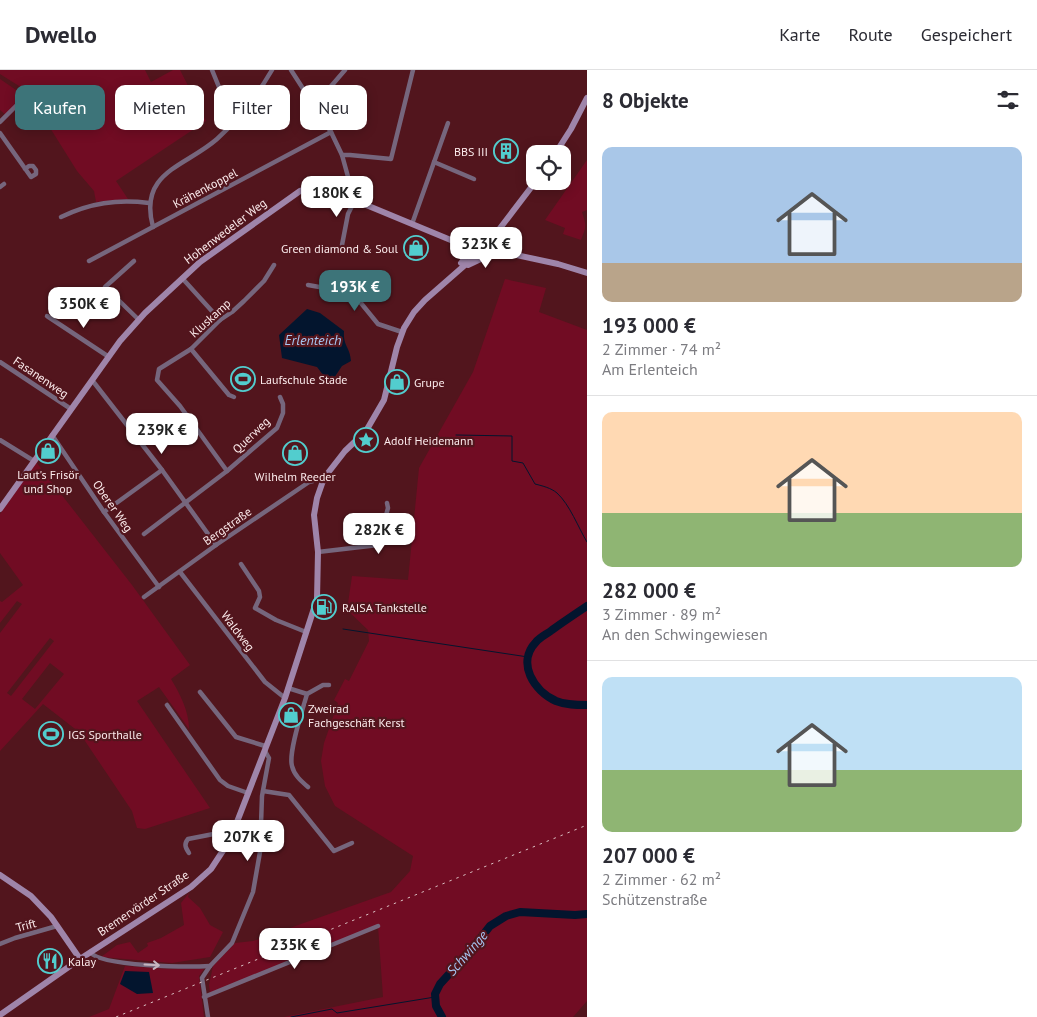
<!DOCTYPE html>
<html lang="de">
<meta charset="utf-8">
<style>
:root{--surface:#fff;--page:#f2f2f3;--text:#2b2b33;--muted:#7c7c81;--line:#e1e1e2;--accent:#3d7479}
body{margin:0;font-family:"PT Sans",sans-serif;background:var(--page);color:var(--text);height:100vh;display:flex;flex-direction:column;font-size:19px;white-space:nowrap}
*{box-sizing:border-box;margin:0}
p{font-size:16px;color:var(--muted)}
.icon{flex:none;width:28px;height:28px;fill:none;stroke:currentColor;stroke-width:2;stroke-linecap:round;stroke-linejoin:round}
.map{position:relative;flex:1;overflow:hidden}
.sheet{display:flex;flex-direction:column;background:var(--surface);width:450px}
.sheet>*{flex:none}
.top-card{position:absolute;left:15px;top:15px;width:475px;height:45px;display:flex;gap:10px}
.fabs{position:absolute;left:526px;top:75px;display:grid;gap:10px}
.fabs a{display:grid;place-items:center;width:45px;height:45px;border-radius:10px;background:var(--surface);box-shadow:0 2px 12px #0003;font-size:25px}
.price{position:absolute;translate:-50% -42px;padding:0 11px;border-radius:10px;background:#fff;color:#222;font-size:16px;line-height:32px;filter:drop-shadow(0 1px 2px #0008)}
.price::after{content:'';position:absolute;left:50%;top:30px;width:15px;height:11px;margin-left:-8px;background:inherit;clip-path:polygon(0 0,100% 0,50% 100%)}
.price.current{background:var(--accent);color:#fff}
ul{padding:0;list-style:none}
li{display:grid;align-content:center;gap:10px;height:265px;padding:0 15px}
li+li{border-top:1px solid var(--line)}
li span{display:grid;place-items:center;height:155px;border-radius:10px;color:#555}
li>.icon{margin-inline-start:auto}
span .icon{width:90px;height:90px;fill:#fffc;stroke-width:1}
li b{font-size:21px}
h2{display:flex;justify-content:space-between;align-items:center;height:60px;padding:0 15px;font-size:21px}
.tag{padding:0 18px;border-radius:10px;background:var(--surface);box-shadow:0 2px 12px #0003;font-size:18px;line-height:45px}
.tag.current{background:var(--accent);color:#fff}
header{display:flex;align-items:center;gap:30px;box-sizing:border-box;height:70px;padding:0 25px;background:var(--surface);border-bottom:1px solid var(--line)}
header strong{font-size:24px}
nav{display:flex;gap:28px;margin-inline-start:auto;font-size:18px}
main{display:flex;flex:1;min-height:0}
.map>svg:first-child{display:block}
</style>
<header>
<strong>Dwello</strong>
<nav><a>Karte</a><a>Route</a><a>Gespeichert</a></nav>
</header>
<main>
<div class="map">
<svg width="587" height="947" viewBox="0 0 587 947">
<rect width="100%" height="100%" fill="#52151d"/>
<g fill="#710c23" fill-rule="evenodd">
<path d="M0,0H145L151,12L173,0H180L206,51L116,111L128,129L96,132L94,121L77,101L27,21L0,4Z"/>
<path d="M0,9L25,26L6,45L0,40Z"/>
<path d="M587,90V140L582,142C587,157 586,157 581,170L563,164L565,158L545,150Z"/>
<path d="M505,209L546,218L539,242L587,260V931L573,947H284L383,927L378,856L210,923L209,915L213,896L235,873L253,871L391,822L410,801L413,786L335,736L325,716L321,691L324,673L338,633L334,630L345,609L349,611L369,571L368,560L347,540L352,506L408,510L419,398L473,302Z"/>
<path d="M36,392L132,515L190,595L171,609C180,624 189,641 189,659L159,617L137,631L210,738L145,759L137,758L132,741L79,662L43,634L0,681V563L22,534L17,531L0,553V531L2,532L23,515L0,483V444ZM50,568L54,571L11,626L7,623ZM50,593L64,604L35,639L22,629Z"/>
<path d="M189,823L188,827L200,838L210,855L223,862L210,887L172,893L101,887L117,875L130,872L138,883L148,876L147,873L161,868L184,855L181,833Z"/>
<path d="M125,896L169,899H204L199,906L204,947H89L109,939Z"/>
</g>
<g fill="#03152e">
<path d="M307,239L320,243L344,261C343,276 350,277 351,291L342,296L330,314L317,297L282,288L279,265Z"/>
<path d="M125,901L149,902L153,923L137,924L120,914Z"/>
</g>
<g fill="none" stroke-linecap="round" stroke-linejoin="round">
<g stroke="#03152e" stroke-width="1">
<path d="M456,365L512,366V391L523,393L535,414C543,416 551,418 557,423C570,435 578,457 587,472"/>
<path d="M343,559L528,587"/>
<path d="M291,947L332,939L337,943L435,927"/>
</g>
<g stroke="#03152e" stroke-width="8">
<path d="M587,536C575,544 563,552 552,560C547,564 540,567 536,572C516,593 534,621 556,631C566,635 576,635 587,635"/>
<path d="M442,947L436,936L435,924L440,914L472,879L490,856L506,846L520,842L575,845L587,844"/>
</g>
<g stroke="#76667d" stroke-width="4.5">
<path d="M212,0L221,22L227,50L230,56"/>
<path d="M291,0L331,62L342,85L350,114L347,126"/>
<path d="M314,36L345,0"/>
<path d="M0,52L28,24"/>
<path d="M0,63L31,107L36,104V100L33,96H29L25,99"/>
<path d="M342,85H350L391,89L413,0"/>
<path d="M434,92L474,109"/>
<path d="M0,117L4,114"/>
<path d="M61,147C90,133 117,129 149,133"/>
<path d="M412,154L448,53"/>
<path d="M153,157C138,102 185,97 217,69C239,49 257,26 272,0"/>
<path d="M342,175L348,144L355,130"/>
<path d="M89,191L331,62"/>
<path d="M134,191L105,217L139,250"/>
<path d="M182,208L220,250"/>
<path d="M308,215L342,221L356,227L378,254L402,262"/>
<path d="M47,246L109,287"/>
<path d="M191,279L229,325L234,327"/>
<path d="M0,292L71,339"/>
<path d="M92,310L162,400L216,475"/>
<path d="M52,365L104,442L159,517"/>
<path d="M0,370L34,391"/>
<path d="M227,401L180,336L157,310L159,299L191,279L220,250L232,242L244,231L264,211L274,195"/>
<path d="M104,442L162,400"/>
<path d="M144,464L227,401L277,358L283,343V334L280,327"/>
<path d="M318,482L378,475L388,438L387,433"/>
<path d="M241,494L259,521L260,527L255,538L276,550L306,562"/>
<path d="M180,502L265,612L285,628"/>
<path d="M144,527L216,475L309,412L324,408"/>
<path d="M288,618L307,624C303,639 288,682 292,696C294,705 301,711 308,717"/>
<path d="M200,622L236,667L265,676"/>
<path d="M307,624L323,615H329"/>
<path d="M167,635L220,710L228,716L248,723"/>
<path d="M263,721L289,725L334,781L352,773"/>
<path d="M189,783C185,777 184,774 188,769L234,760"/>
<path d="M0,874L15,868L57,856"/>
<path d="M90,882C101,897 190,897 210,896"/>
<path d="M204,927L378,856"/>
<path d="M208,947L202,908L210,896L232,873L253,822L260,782L262,726L269,688L265,681"/>
</g>
<g stroke="#9f85aa" stroke-width="6">
<path d="M555,84L571,59L587,28"/>
<path d="M491,170L536,111"/>
<path d="M493,180L558,194L587,203"/>
<path d="M461,193L469,183L471,177L484,170H491"/>
<path d="M468,195L489,185L501,184"/>
<path d="M0,439L120,271L145,243L200,192L300,121L314,117L330,120L470,178"/>
<path d="M0,805L31,826L51,847L80,889"/>
<path d="M0,945L80,889L191,817L211,799L230,770L285,628L317,529L318,482L314,445L317,428L324,408L345,381L366,361L384,330L397,277L404,258L414,242L425,230L473,188"/>
</g>
<path stroke="#dac0c2" stroke-width="1" stroke-dasharray="2.5 5" stroke-linecap="butt" d="M116,947L587,755"/>
</g>
<defs><path id="oneway-shaft" d="M-6 0H5M1.5-3L5.5 0L1.5 3" fill="none" stroke-width="1.6" stroke-linecap="round" stroke-linejoin="round" transform="scale(1.25)"/></defs>
<use stroke="#c6b5bf" href="#oneway-shaft" transform="translate(152 895) rotate(3)"/>
<defs>
<symbol id="building-ring" viewBox="-11 -11 22 22"><circle r="9.5" fill="#52151d" stroke="#52cdce" stroke-width="1.5"/><path d="M-4-6H4V6H1V3H-1V6H-4ZM-2.5-4.3h1.7v1.8h-1.7ZM.8-4.3h1.7v1.8H.8ZM-2.5-1h1.7V.8h-1.7ZM.8-1h1.7V.8H.8Z" fill="#52cdce"/></symbol>
<symbol id="shop-ring" viewBox="-11 -11 22 22"><circle r="9.5" fill="#52151d" stroke="#52cdce" stroke-width="1.5"/><path d="M-5-2.5h2.3a2.7 3.5 0 0 1 5.4 0H5L5.5 6h-11ZM-1.5-2.5h3a1.5 2.3 0 0 0-3 0Z" fill="#52cdce"/></symbol>
<symbol id="stadium-ring" viewBox="-11 -11 22 22"><circle r="9.5" fill="#52151d" stroke="#52cdce" stroke-width="1.5"/><path d="M0-5a6.5 5 0 1 0 0 10a6.5 5 0 1 0 0-10ZM-3.5-1.8h7v3.6h-7Z" fill="#52cdce"/></symbol>
<symbol id="sight-ring" viewBox="-11 -11 22 22"><circle r="9.5" fill="#52151d" stroke="#52cdce" stroke-width="1.5"/><path d="M0-6L1.8-2.2L6-1.7L2.9 1.2L3.7 5.4L0 3.3L-3.7 5.4L-2.9 1.2L-6-1.7L-1.8-2.2Z" fill="#52cdce"/></symbol>
<symbol id="fuel-ring" viewBox="-11 -11 22 22"><circle r="9.5" fill="#52151d" stroke="#52cdce" stroke-width="1.5"/><path d="M-5.5-6h7V0h2V4h1.3V-2.5L3-4.5l.8-.8L6-3V5H2.5V1h-1V6h-7ZM-4.2-4.7v3.2H.2V-4.7Z" fill="#52cdce"/></symbol>
<symbol id="restaurant-ring" viewBox="-11 -11 22 22"><circle r="9.5" fill="#52151d" stroke="#52cdce" stroke-width="1.5"/><path d="M-5-6h1v4h1v-4h1v4h1v-4h1v5L-1.5 .5V6h-2V.5L-5-1ZM5-6V6H3V1.5H1.5Q1.5-4 5-6Z" fill="#52cdce"/></symbol>
</defs>
<g fill-rule="evenodd">
<use href="#building-ring" x="492" y="67" width="28" height="28"/>
<use href="#shop-ring" x="402" y="164" width="28" height="28"/>
<use href="#stadium-ring" x="229" y="295" width="28" height="28"/>
<use href="#shop-ring" x="383" y="298" width="28" height="28"/>
<use href="#sight-ring" x="352" y="356" width="28" height="28"/>
<use href="#shop-ring" x="34" y="367" width="28" height="28"/>
<use href="#shop-ring" x="281" y="369" width="28" height="28"/>
<use href="#fuel-ring" x="310" y="523" width="28" height="28"/>
<use href="#shop-ring" x="277" y="631" width="28" height="28"/>
<use href="#stadium-ring" x="37" y="650" width="28" height="28"/>
<use href="#restaurant-ring" x="36" y="877" width="28" height="28"/>
</g>
<g text-anchor="middle" dominant-baseline="central" stroke-width="4.5" stroke-linejoin="round" paint-order="stroke">
<g font-size="12" fill="#fbeaeb" stroke="#52151d" text-anchor="start">
<text x="488" y="81" text-anchor="end">BBS III</text>
<text x="398" y="178" text-anchor="end">Green diamond &amp; Soul</text>
<text x="260" y="309">Laufschule Stade</text>
<text x="414" y="312">Grupe</text>
<text x="384" y="370">Adolf Heidemann</text>
<text x="48" y="404" text-anchor="middle">Laut's Frisör<tspan x="48" dy="14">und Shop</tspan></text>
<text x="295" y="406" text-anchor="middle">Wilhelm Reeder</text>
<text x="342" y="537">RAISA Tankstelle</text>
<text x="308" y="638">Zweirad<tspan x="308" dy="14">Fachgeschäft Kerst</tspan></text>
<text x="68" y="664">IGS Sporthalle</text>
<text x="68" y="891">Kalay</text>
</g>
<g font-size="12" fill="#fbeaeb" stroke="#52151d">
<text transform="translate(205 118) rotate(-28)">Krähenkoppel</text>
<text transform="translate(225 161) rotate(-37)">Hohenwedeler Weg</text>
<text transform="translate(210 248) rotate(-42)">Kluskamp</text>
<text transform="translate(41 307) rotate(34)">Fasanenweg</text>
<text transform="translate(251 365) rotate(-44)">Querweg</text>
<text transform="translate(113 436) rotate(55)">Oberer Weg</text>
<text transform="translate(227 456) rotate(-35)">Bergstraße</text>
<text transform="translate(238 561) rotate(53)">Waldweg</text>
<text transform="translate(143 833) rotate(-34)">Bremervörder Straße</text>
<text transform="translate(26 855) rotate(-15)">Trift</text>
</g>
<g font-size="14" font-style="italic" fill="#a6c5f0" stroke="#52151d">
<text x="313" y="270">Erlenteich</text>
<text transform="translate(467 883) rotate(-49)">Schwinge</text>
</g>
</g>
</svg>
<div class="fabs">
<a><svg class="icon" aria-label="locate" viewBox="0 0 24 24"><circle cx="12" cy="12" r="6"/><path d="M12 2v4M12 18v4M2 12h4M18 12h4"/></svg></a>
</div>
<b class="price" style="left:337px;top:148px">180K €</b>
<b class="price" style="left:486px;top:199px">323K €</b>
<b class="price current" style="left:355px;top:242px">193K €</b>
<b class="price" style="left:84px;top:259px">350K €</b>
<b class="price" style="left:162px;top:385px">239K €</b>
<b class="price" style="left:379px;top:485px">282K €</b>
<b class="price" style="left:248px;top:792px">207K €</b>
<b class="price" style="left:295px;top:900px">235K €</b>
<div class="top-card">
<a class="tag current">Kaufen</a>
<a class="tag">Mieten</a>
<a class="tag">Filter</a>
<a class="tag">Neu</a>
</div>
</div>
<section class="sheet">
<h2>8 Objekte<svg class="icon" aria-label="filters" viewBox="0 0 24 24"><path d="M4 7h16M4 17h16"/><circle cx="9" cy="7" r="2"/><circle cx="15" cy="17" r="2"/></svg></h2>
<ul>
<li><span style="background:linear-gradient(#a9c7e8 75%,#b9a48a 0)"><svg class="icon" aria-label="home" viewBox="0 0 24 24"><path d="M3 11l9-7 9 7M6 9v11h12V9"/></svg></span><div><b>193 000 €</b><p>2 Zimmer · 74 m²</p><p>Am Erlenteich</p></div></li>
<li><span style="background:linear-gradient(#ffd9b3 65%,#8fb573 0)"><svg class="icon" aria-label="home" viewBox="0 0 24 24"><path d="M3 11l9-7 9 7M6 9v11h12V9"/></svg></span><div><b>282 000 €</b><p>3 Zimmer · 89 m²</p><p>An den Schwingewiesen</p></div></li>
<li><span style="background:linear-gradient(#bfe0f5 60%,#8fb573 0)"><svg class="icon" aria-label="home" viewBox="0 0 24 24"><path d="M3 11l9-7 9 7M6 9v11h12V9"/></svg></span><div><b>207 000 €</b><p>2 Zimmer · 62 m²</p><p>Schützenstraße</p></div></li>
</ul>
</section>
</main>
